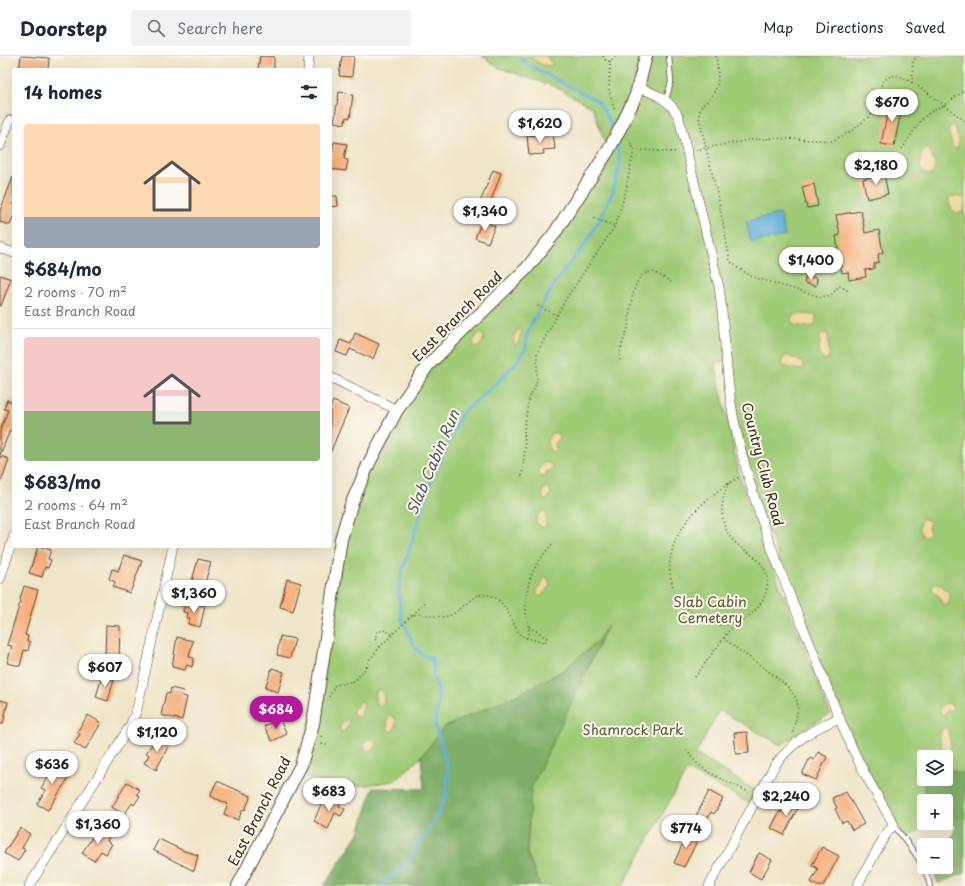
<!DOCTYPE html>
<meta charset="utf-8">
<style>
:root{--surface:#fff;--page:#f2f2f3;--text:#1f2937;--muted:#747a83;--line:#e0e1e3;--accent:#b5179e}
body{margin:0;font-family:"Playpen Sans",sans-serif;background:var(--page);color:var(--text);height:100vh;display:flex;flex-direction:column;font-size:15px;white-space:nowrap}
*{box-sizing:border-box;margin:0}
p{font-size:13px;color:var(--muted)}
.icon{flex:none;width:22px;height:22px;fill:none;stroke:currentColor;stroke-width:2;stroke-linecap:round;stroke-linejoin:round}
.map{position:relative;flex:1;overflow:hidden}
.drawer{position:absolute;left:12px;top:12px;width:320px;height:480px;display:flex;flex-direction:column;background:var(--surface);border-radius:4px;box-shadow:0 4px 16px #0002}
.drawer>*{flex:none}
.buttons{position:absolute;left:917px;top:694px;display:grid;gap:8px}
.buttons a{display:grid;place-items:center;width:36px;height:36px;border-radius:4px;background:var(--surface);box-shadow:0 4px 16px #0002;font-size:20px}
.price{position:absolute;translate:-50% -34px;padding:0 9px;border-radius:14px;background:#fff;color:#222;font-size:13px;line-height:26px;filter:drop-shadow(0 1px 2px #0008)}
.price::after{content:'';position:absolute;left:50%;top:24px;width:12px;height:9px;margin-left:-6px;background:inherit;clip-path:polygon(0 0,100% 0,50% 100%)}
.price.current{background:var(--accent);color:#fff}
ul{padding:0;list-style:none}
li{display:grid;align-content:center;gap:8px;height:212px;padding:0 12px}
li+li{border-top:1px solid var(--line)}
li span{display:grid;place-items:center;height:124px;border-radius:4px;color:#555}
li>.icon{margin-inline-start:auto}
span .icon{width:72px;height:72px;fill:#fffc;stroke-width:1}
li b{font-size:17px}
h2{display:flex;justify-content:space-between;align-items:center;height:48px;padding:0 12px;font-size:17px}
header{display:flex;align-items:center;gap:24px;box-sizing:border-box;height:56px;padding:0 20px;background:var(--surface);border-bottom:1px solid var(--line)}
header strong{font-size:19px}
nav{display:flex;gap:22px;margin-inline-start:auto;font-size:14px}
.search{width:280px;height:36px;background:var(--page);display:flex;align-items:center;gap:10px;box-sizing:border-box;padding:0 14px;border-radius:4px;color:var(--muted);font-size:15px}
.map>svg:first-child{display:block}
</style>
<header>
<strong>Doorstep</strong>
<div class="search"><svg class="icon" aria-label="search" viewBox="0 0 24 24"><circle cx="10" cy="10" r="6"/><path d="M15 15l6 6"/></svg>Search here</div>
<nav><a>Map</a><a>Directions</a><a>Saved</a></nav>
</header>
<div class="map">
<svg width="965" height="830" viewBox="0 0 965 830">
<rect width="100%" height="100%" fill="#fbf7ec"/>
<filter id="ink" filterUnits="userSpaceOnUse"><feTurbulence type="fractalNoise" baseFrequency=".025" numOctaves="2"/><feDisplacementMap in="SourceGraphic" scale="8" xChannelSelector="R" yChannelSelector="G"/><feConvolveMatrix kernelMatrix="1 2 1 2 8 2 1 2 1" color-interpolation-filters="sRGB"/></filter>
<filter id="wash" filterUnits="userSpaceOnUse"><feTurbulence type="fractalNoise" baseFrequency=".012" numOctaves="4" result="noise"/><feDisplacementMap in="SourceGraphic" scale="16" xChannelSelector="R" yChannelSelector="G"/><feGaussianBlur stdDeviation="0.9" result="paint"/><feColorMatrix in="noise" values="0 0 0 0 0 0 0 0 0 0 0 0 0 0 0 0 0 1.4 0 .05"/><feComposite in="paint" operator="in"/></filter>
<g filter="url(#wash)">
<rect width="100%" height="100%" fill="#efe5c8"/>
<path fill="#9fca76" stroke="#6d7a4a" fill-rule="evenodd" d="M482,0H965V743L924,745V767H930L904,784L840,662L749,423L725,306L715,307L740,422L778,525L830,658L802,674L781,689L719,654L696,698L756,735L749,747L687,714L623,830H539L527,797L530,732L605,574L597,586L564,614L523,636L444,671L421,701L395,725L345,732L296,718L301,709L351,449L413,329L527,212L608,95L593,52L556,31L499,12ZM924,701H946V723H924Z"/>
<g fill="#7fae67" stroke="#5d6c42">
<path d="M608,569L531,732L527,797L540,830H324L359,777L373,732L424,733L421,701L444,671L523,636L564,614L597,586Z"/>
<path d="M921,703L924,704V723H946V712L965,719V817L938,827L932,811H946V794L957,769L929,768L946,767V745H926Z"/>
</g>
<g fill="#eeda9e" stroke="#94825e">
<path d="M530,0H546L553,9C546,12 535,5 530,0Z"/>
<path d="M950,70L955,71L959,86L957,93L952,91L948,72Z"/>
<path d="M924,92L929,93L935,108L934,115L930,119L924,117L920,112L921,99Z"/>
<path d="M951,140L965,142L964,155L957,157C951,154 948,148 949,142Z"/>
<path d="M796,258L814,259L816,261V268L812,271L793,269L792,260Z"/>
<path d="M517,274H520L521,276L518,287L515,290L513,284Z"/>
<path d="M822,277L828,278L829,300L826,304H823L819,299L820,279Z"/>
<path d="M478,278H483L484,282L480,290L476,292L473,286Z"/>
<path d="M786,299L802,306L803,313L800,314L783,310L782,305Z"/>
<path d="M551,377H557L560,383L555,387L556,393L552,396L549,394L547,385Z"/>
<path d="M543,407H548L553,410L551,415H547L545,420L542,421L537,416Z"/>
<path d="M547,431L549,432L551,437L548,444H544L542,439L544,432Z"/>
<path d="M543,455L546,457V470L543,472L536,467L537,460Z"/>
<path d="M923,462L930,465L928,472L930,477L926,481L922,480L919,471L920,465Z"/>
<path d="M544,521L548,522L550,530L540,541L537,538V534L542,528Z"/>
<path d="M935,528L941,529L948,536L950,542L948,548L943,549L939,540L933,536L932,531Z"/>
<path d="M380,633L383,636L384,646L380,650L375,646V637Z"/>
<path d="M361,645L364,648L361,659L355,661L352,655Z"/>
<path d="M946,647L951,648L953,653L950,655L947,654L944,659L940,658V650Z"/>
<path d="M391,659L396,663L395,672L391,676L388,673L387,663Z"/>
<path d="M347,663L349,664V668L344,676H340V670Z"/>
<path d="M944,671L948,674L951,691L948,697L943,695C941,688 937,677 944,671Z"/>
<circle cx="370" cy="689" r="6"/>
</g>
<path fill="#64b0dd" stroke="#506d7e" d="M780,158L785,180L751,186L746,165Z"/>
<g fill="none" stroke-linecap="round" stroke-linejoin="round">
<g stroke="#64b0dd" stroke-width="3">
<path d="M519,0L523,6L599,46L609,64L613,78"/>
<path d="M378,830L406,809L436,761L446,740L448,720L445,702L435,668L438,647V634L433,620V605L430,601L422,599L415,591L402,564L398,539L401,519L430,428L462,356L495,329L518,305L526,291L527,277L534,263L557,224L586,187L603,157L613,135L620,107L617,87"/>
</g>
</g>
<g id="blocks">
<g fill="#f6b17f">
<path d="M21,0L49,2L48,14H19Z"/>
<path d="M260,0H274V13L258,14Z"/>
<path d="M342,0H354L352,21L339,20Z"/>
<path d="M339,36L353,38L350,62L346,61L345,68L334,66Z"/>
<path d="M890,44L903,47L894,90L881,88Z"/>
<path d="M553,77L555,93L543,94L544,98L529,99L527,80Z"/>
<path d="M334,86L347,88L344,103L348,104L346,115L330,113V101L331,102Z"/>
<path d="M493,114L501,117L488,153L479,149Z"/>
<path d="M884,118L888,138L867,143L863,123Z"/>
<path d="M13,121L14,159L10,169L0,166V155Z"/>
<path d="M814,128L818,150L807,152L802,131Z"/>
<path d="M330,140H337L338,150L330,151Z"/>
<path d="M861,155L865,177L879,174L883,197L878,198L879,206L874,208V213L865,214L866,221L849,224L848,216L842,217L836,180L840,179L836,159Z"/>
<path d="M482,165L495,170L488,187L475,182Z"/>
<path d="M0,219L11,223L1,250H0Z"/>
<path d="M806,220L817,222L816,230L804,227Z"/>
<path d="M355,277L379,288L373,303L350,293L347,300L336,296L340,284L351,288Z"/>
<path d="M13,340L14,376L10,374L0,399V375L8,354L4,353L7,344L11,346Z"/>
<path d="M333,345L349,352L330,397V352Z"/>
<path d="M0,400L9,403L1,425H0Z"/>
<path d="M38,490L51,494L48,503L51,504L48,512L45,511L42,521L29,517Z"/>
<path d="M124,499L142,505L130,537L113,531L115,526L109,523L112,513L118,515Z"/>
<path d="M198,503L211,506L203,533L191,529Z"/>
<path d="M287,523L301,527L293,555L280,551Z"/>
<path d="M24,530L38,534L25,579L28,580L27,585L30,586L28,595L24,594L20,610L7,607L12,590L7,589L21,544L20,543Z"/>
<path d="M186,546L205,550L200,571L188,568L190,562H187L188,557L183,556Z"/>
<path d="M106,569L120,570L119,602L105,601Z"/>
<path d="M280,580L295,583L290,602L277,599Z"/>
<path d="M177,581L193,585L189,601L194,602L192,611L187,609L185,614L172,611Z"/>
<path d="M272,612L284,616L278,636L265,632Z"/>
<path d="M102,620L114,624L108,645L96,641Z"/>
<path d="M171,632L183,635L182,640L187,641L182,664L161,659L166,637L170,638Z"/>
<path d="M0,644L8,646L3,668H0Z"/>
<path d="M88,659L101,667L85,694L74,687L80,678L77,676Z"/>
<path d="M279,663L287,678L272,685L264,670Z"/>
<path d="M747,676L749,697L736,698L734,677Z"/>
<path d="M158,680L170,687L156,714L144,707L149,699L146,697Z"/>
<path d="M818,696L827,701L816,724L802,718L810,702L814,704Z"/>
<path d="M44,706L69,721L48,754L37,748L46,734L41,732L48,721L40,716Z"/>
<path d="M217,725L251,740L245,754L243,753L238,764L224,758L228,748L210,740Z"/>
<path d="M127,726L140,734L137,738L140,740L134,749L132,747L124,759L112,751Z"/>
<path d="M709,735L723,743L714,758L711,756L705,767L695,762Z"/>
<path d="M846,736L864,768L852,774L847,765L842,767L835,753L837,752L832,742Z"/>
<path d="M330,741L341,745L339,750L345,753L341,760L335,757L328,773L314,765L322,746L327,748Z"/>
<path d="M789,742L800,748L784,779L771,772L780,755L782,756Z"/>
<path d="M20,772L30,778L22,792L25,793L18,805L4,797Z"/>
<path d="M98,772L110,779L107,785L112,788L106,798L101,795L94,805L82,797Z"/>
<path d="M688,776L699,781L684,811L674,807Z"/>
<path d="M159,783L184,795L198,799L194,815L153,794Z"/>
<path d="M822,791L839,800L823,830H818L811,826L818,813L812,809Z"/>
<path d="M759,797L772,804L761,823L749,816Z"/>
</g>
</g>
</g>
<g filter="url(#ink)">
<use href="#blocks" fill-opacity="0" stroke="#564638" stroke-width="1"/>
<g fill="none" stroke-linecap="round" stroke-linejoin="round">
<defs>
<g id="lane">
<path d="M666,44L671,26L669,0"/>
<path d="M894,769C908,789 925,806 930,830"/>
</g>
<g id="street">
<path d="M308,14L309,0"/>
<path d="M638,31C656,38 671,44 679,62L719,231C726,277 725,324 735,369C751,443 779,514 808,583C826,627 841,672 863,714C873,733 884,751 894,769L886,778L857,830"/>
<path d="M0,90L10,64"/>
<path d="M0,192L14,197"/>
<path d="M330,321L397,354"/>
<path d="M0,523L14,480"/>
<path d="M29,830L130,670L137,653L173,490"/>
<path d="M709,830L775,709C793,686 813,672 840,662"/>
</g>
<g id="secondary">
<path d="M623,67L636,39L646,0"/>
<path d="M238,830L301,709L313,668L341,483L351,449L369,407L397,354L428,309L527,212L554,178L608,95"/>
</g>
</defs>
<use href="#lane" stroke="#564638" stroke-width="6"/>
<use href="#street" stroke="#564638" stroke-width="10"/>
<use href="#secondary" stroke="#564638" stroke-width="14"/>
<g stroke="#564638" stroke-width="1.5" stroke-dasharray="1 3" stroke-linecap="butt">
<path d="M603,0L606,5H610L616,0"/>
<path d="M716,0C718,12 720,27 713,38C707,49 699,46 699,62L719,146L730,205L738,212L753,221L821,241L831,239L839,230L849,235"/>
<path d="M610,5L609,34L615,56"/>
<path d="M912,27L913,5L917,0"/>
<path d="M902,93L920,65L930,56L943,50L965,34"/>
<path d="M634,94L678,96"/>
<path d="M696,94L749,84L776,82L832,85L853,74L871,59L875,54L882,26C887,22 891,19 897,20C909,20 952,56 965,65"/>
<path d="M594,162L615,170"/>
<path d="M538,250L557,259"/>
<path d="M620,304C619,291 625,283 628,271C631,256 631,206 658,218C662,220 666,223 671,226"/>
<path d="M522,420L525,392L524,373L529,342L535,331L537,324V297L564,246L615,170L625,138L634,94L628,81"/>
<path d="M729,427C718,448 719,474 739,490C750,498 761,503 766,517C774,546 743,574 715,568C703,565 692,557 682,548C676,542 673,531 671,523C662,478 705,441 739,421"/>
<path d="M413,559L426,545"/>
<path d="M526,582L545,586L547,582L528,570"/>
<path d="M724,582C741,599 791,625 797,645C800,656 793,668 793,678"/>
<path d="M380,591L375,583L377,576L384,574L392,578"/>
<path d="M695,621L734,568"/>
<path d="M329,641L335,629L355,625L366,612L369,604L380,591L411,560C424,555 436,563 448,560C458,557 467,546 476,540C503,532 509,563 521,580L527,581C532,575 526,565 526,557C525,524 533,511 553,487"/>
<path d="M321,680L322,688L327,689L329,687"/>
<path d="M687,694C698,716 728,725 749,736"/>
</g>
<use href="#lane" stroke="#fff" stroke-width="4.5"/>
<use href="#street" stroke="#fff" stroke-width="9"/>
<use href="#secondary" stroke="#fff" stroke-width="12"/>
<defs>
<path id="secondary-bridge" d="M608,95L623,67"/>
</defs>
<use href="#secondary-bridge" stroke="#564638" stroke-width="14" stroke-linecap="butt"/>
<use href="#secondary-bridge" stroke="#fff" stroke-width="12"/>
</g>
</g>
<g text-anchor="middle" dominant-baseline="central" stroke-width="4" stroke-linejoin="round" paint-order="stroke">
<g font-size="14" fill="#3b2a1e" stroke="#fbf7ec">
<text transform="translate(457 260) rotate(-45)">East Branch Road</text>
<text transform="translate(763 408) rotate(75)">Country Club Road</text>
<text transform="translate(259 755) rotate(-63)">East Branch Road</text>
</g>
<g font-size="14" fill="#595a38" stroke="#fbf7ec">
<text x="710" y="545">Slab Cabin<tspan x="710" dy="16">Cemetery</tspan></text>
<text x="633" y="673">Shamrock Park</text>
</g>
<g font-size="15" font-style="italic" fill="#495961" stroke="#fbf7ec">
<text transform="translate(432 406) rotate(-67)">Slab Cabin Run</text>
</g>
</g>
</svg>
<div class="buttons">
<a><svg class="icon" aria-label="layers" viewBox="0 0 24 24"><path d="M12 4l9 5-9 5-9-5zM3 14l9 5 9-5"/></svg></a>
<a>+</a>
<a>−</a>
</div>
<b class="price" style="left:892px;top:67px">$670</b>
<b class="price" style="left:540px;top:88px">$1,620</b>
<b class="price" style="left:876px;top:130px">$2,180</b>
<b class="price" style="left:485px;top:176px">$1,340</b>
<b class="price" style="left:811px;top:225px">$1,400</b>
<b class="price" style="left:194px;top:558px">$1,360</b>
<b class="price" style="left:105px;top:632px">$607</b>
<b class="price current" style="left:276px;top:674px">$684</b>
<b class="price" style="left:157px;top:697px">$1,120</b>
<b class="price" style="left:52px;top:729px">$636</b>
<b class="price" style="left:329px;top:756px">$683</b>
<b class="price" style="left:786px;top:761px">$2,240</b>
<b class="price" style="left:98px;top:789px">$1,360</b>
<b class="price" style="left:686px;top:793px">$774</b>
<section class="drawer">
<h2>14 homes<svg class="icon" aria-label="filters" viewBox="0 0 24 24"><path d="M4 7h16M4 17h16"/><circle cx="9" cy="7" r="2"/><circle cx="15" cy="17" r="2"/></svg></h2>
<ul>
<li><span style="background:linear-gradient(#ffd9b3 75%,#9aa5b1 0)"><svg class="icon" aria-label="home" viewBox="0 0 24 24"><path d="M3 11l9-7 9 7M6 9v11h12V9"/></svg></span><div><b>$684/mo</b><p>2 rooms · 70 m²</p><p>East Branch Road</p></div></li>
<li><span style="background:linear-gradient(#f6c9c9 60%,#8fb573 0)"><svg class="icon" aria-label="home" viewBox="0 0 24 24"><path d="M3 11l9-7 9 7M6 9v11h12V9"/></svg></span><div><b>$683/mo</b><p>2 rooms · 64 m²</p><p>East Branch Road</p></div></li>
</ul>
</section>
</div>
